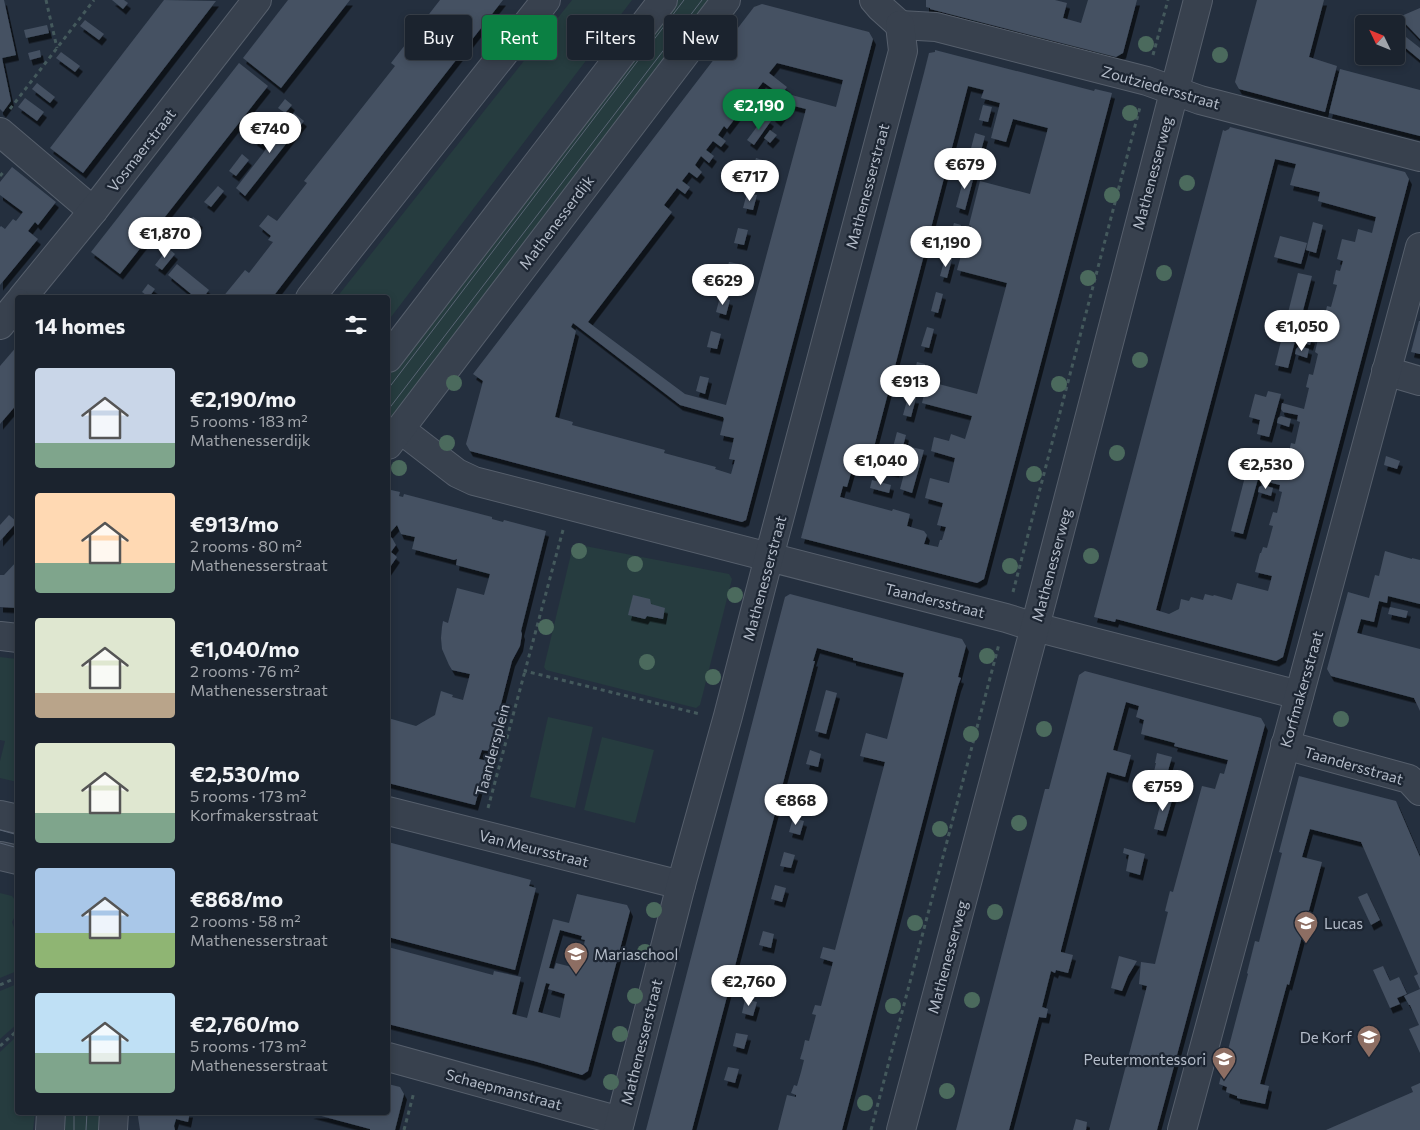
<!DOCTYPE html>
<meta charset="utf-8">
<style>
:root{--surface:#1b232e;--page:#282f3a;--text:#f1f3f6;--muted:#a0a4aa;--line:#39404a;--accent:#0b8043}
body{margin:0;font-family:Commissioner,sans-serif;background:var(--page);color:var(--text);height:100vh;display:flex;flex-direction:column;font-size:19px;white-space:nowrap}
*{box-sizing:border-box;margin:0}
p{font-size:16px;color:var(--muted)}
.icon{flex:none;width:28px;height:28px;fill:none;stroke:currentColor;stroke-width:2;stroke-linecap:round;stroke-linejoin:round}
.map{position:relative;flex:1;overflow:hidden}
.panel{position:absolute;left:15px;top:295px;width:375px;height:820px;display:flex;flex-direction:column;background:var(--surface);border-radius:5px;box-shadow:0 2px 8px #0003,0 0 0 1px var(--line)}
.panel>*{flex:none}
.hud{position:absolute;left:405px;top:15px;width:475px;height:45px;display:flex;gap:10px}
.needle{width:32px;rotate:313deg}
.buttons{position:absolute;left:1355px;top:15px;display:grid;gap:10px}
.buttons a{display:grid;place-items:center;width:50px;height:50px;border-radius:5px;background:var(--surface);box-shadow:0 2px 8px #0003,0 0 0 1px var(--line);font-size:25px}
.price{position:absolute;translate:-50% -42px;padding:0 11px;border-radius:18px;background:#fff;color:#222;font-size:16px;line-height:32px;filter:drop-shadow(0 1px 2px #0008)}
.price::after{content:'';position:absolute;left:50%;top:30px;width:15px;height:11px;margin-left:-8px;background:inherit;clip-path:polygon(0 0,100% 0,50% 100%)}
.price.selected{background:var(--accent);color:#fff}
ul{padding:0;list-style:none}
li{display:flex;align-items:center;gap:15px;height:125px;padding:0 20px}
li span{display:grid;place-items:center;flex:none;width:140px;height:100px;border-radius:5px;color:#555}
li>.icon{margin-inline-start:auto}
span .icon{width:60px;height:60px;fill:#fffc;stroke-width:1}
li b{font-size:21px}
h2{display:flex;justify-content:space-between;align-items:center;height:60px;padding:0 20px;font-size:21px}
.pill{padding:0 18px;border-radius:5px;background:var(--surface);box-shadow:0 2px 8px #0003,0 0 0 1px var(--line);font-size:18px;line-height:45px}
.pill.selected{background:var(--accent);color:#fff}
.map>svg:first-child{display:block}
</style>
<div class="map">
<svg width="1420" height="1130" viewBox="0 0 1420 1130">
<defs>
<filter id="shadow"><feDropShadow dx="3" dy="5.5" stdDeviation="0" flood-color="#0009"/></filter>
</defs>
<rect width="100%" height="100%" fill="#242f3e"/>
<g fill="#263c3f">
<path d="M572,0H632L388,321V298L337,297Z"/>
<path d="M671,0H715L388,428V371Z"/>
<path d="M580,545L729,574L732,579L700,705L696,708L546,670L544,667L571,554Z"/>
<path d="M0,657L17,659V782L0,778V761L5,741L0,740Z"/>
<path d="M548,717L593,727L575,808L530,797Z"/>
<path d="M602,737L654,750L635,823L584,810Z"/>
<path d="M0,893L12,896L15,900H18L17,912L12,922L17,936V971L0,978Z"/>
<path d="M17,984V1024L0,1039V991Z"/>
<path d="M17,1036L18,1112L35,1113L33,1130H0V1052Z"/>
<path d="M59,1113H105V1130H58Z"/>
</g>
<g fill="#455162" fill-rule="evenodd" filter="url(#shadow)">
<path d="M0,0H4L16,55L2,58L11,101L3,112L0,109Z"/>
<path d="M112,0H124L128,3L123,9Z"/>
<path d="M164,0L216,1L83,173L50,148Z"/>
<path d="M288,0H350L281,88L243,58Z"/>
<path d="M440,0H503L385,151L272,298H222L245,270L249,273L273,242L268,240L271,236L259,226L268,215L277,221L307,183L304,181L395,66L391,63Z"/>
<path d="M926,0H1055L1067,3L1063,18L1081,23L1088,0H1137L1123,53L1116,57L930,9V8L926,7Z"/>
<path d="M1257,0H1324L1309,57L1337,66L1325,112L1239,89L1235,82Z"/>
<path d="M762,4L869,32L873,39L746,520L742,522L470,451L466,444L483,381L473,374L754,7ZM777,63L843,80L836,107L788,94L772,116L778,121L790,105L806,109L726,405L685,394L588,322L672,212L664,205L677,188L685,194L690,187L682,181L689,172L697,178L702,172L695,165L701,156L709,163L714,156L706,150L713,141L721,147L726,141L718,135L724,126L727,129L763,82L781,95L787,87L769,73ZM573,323L680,405L723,417L724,419L720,435L734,438L729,459L735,460L731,474L715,469L716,467L664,453L665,450L572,425L573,422L555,417L576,331L571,327Z"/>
<path d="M1420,8V39L1399,17Z"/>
<path d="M1381,16L1388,21L1390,24L1375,23Z"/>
<path d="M85,20L104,34L99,40L80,26Z"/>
<path d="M47,25L49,33L26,38L24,30Z"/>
<path d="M1396,29L1420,48V60L1396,40Z"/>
<path d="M40,50L41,57L30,60L28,53Z"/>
<path d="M935,50L1094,91L1095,89L1112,93L984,579L977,583L801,538L924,73L929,53L935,52ZM968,86L984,90L981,98L1000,103L991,138L1006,142L1013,119L1048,128L1030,194L980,181L969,225L971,226L965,248H963L957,270L1007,283L977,394L927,381L922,403L972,416L965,439L951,434L949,441L934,437L931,451L955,458L949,483L930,478L925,498L943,503L937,525L946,527L942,540H940L938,547L924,544L927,535L924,531L907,526L910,514L893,509L892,511L840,497L843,486L847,487L853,466L868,470Z"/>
<path d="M61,52L80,66L75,72L56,58Z"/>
<path d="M239,63L268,86L120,274L91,252Z"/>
<path d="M1340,69L1420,90V136L1329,113Z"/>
<path d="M37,83L55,97L50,103L32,89Z"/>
<path d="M25,98L44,112L37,121L18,107Z"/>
<path d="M285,99L292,105L285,113L278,108Z"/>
<path d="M983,105L992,107L988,122L979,120Z"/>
<path d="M294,113L304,121L245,196L236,188Z"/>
<path d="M765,116L771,121L754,145L747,140Z"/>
<path d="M266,123L273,129L261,145L254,140Z"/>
<path d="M1230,127L1405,172L1409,179L1283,657L1276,661L1116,619L1115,622L1094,617L1223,130L1225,131L1229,129ZM1275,159L1296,164L1290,185L1320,192L1318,201L1376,217L1372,233L1358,229L1355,242L1342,239L1337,259L1343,261L1340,271L1336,270L1333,284L1337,285L1331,307L1327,306L1324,319L1327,320L1322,340L1318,339L1315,352L1318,354L1313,375L1309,374L1306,387L1309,388L1304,409L1282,403L1281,409L1283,412L1298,415L1297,421L1300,422L1295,444L1291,443L1288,456L1291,457L1286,478L1263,472L1262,478L1264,481L1280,485L1279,491L1282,492L1277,513L1273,512L1269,525L1273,526L1267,548L1263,547L1261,553H1260L1255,572L1272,576L1268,591L1237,583L1232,600L1214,595L1213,596L1205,594L1203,600L1191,597L1189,601L1181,599L1179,609L1169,614L1156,610Z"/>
<path d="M770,130L777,135L770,143L764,138Z"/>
<path d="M975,133L985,136L979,158L969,156Z"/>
<path d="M242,154L249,160L236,176L229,171Z"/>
<path d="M756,158L766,161L762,176L752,173Z"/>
<path d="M12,167L56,202L38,225L35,222L28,231L38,239L0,285V227L1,226L5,229L13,219L16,221L23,212L0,195V182Z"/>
<path d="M966,170L975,172L965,210L956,207Z"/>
<path d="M218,186L224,191L211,207L204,202Z"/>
<path d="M747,193L757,195L753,210L743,208Z"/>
<path d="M193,217L200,222L187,239L180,234Z"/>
<path d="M1313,222L1323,225L1316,253L1306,250Z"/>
<path d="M954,223L961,225L956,244L949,242Z"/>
<path d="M738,228L748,230L744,245L734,243Z"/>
<path d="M1280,236L1307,243L1301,264L1274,257Z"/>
<path d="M168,248L175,254L162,270L155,265Z"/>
<path d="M945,258L952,259L947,278L940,276Z"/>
<path d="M729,262L739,264L735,279L725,277Z"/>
<path d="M177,264L209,290L203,298H196L168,275Z"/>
<path d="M1298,273L1312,276L1288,368L1275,365Z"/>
<path d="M148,284L155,289L149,297L142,292Z"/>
<path d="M936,292L943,294L938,313L931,311Z"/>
<path d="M720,297L730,300L726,315L716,312Z"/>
<path d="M1419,321H1420V354L1411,352Z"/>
<path d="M927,327L934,329L929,348L921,346Z"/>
<path d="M711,331L721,334L717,349L707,347Z"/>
<path d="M1300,334L1312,338L1310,345L1301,342L1299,340Z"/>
<path d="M18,345V403L0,424V366Z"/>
<path d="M1299,346L1309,349L1307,358L1295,354L1296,349Z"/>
<path d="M917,362L925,364L920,383L912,381Z"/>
<path d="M700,376L709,378L705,394L696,391Z"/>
<path d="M1268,391L1281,394L1269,437L1257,434L1260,420L1249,417L1255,394L1266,397Z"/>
<path d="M908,397L916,398L911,417L903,415Z"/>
<path d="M1281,416L1291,419L1289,427L1277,423L1278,418Z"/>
<path d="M897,432L906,435L896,472L887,470Z"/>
<path d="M911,447L924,450L912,493L900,489Z"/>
<path d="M1386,456L1400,461L1397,469L1384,465Z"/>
<path d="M1249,461L1262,464L1243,534L1231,531Z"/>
<path d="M872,480L891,485L889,493L870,488Z"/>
<path d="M1263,485L1273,488L1271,496L1258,492L1259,487Z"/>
<path d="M391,490L400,492L399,496L403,497L404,494L492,517V519L503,522L504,520L546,531L521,631L522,634L520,646L512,661L489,751L482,750L479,759L487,761L475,805L388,783V718L416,726L435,715L441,691L453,695L452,697L463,700L470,674L452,670L449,665L442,649L441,638L442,627L443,621L448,623L457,588L484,595L490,574L456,565L457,559L454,560L412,549L415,537L401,534L397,525L388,535L392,538L396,545L391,552L397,557L388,570V493L390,494Z"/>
<path d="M9,515L17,522L0,541V525Z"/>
<path d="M1385,551L1412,559V558L1420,560V604L1388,596L1387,603L1379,601L1374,622L1361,619L1357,633L1420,649V711L1414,698L1331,676L1327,669L1348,592L1369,598L1375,575L1379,576Z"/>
<path d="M18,560V608L0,607V575H4Z"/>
<path d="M790,594L962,639L966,646L958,677L961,678L958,686L842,1130H778L787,1095L796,1097V1095L791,1093L794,1085L797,1086L801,1072L804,1060L800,1059L803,1049L805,1040L809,1041L816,1015L812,1014L815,1005L821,1006L833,962L820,958L823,947L835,950L885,762L860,756L866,733L887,739L904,673L853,660V658L817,648L813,661H815L692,1130H646L785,597Z"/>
<path d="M633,595L650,599L651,604L665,608L663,619L647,616L645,619L628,615Z"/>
<path d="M1390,607L1408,611L1406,618L1388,614Z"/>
<path d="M1085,671L1261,718L1265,725L1157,1130H1109L1147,986L1139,984L1141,962L1155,964L1168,912L1165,911L1170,891L1173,892L1202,786L1215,789L1220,773L1224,774L1228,760L1174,746L1175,743L1141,734L1144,720L1136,717L1139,706L1126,702L1113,750L1131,755L1125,777L1107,772L1061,950V952L1073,955L1068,973L1056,970L1055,973L1051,971L1042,1007L1048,1009L1046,1018L1039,1017L1009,1130H956L1045,789H1049L1079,675Z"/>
<path d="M826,690L837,693L826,734L815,731Z"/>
<path d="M810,750L821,754L818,767L806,764Z"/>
<path d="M1157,753L1172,757L1163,788L1151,785L1156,763H1155Z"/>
<path d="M1299,776L1396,801L1420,857V1053L1409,1029L1419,1025L1410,1005H1409L1404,996L1420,989L1414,976L1418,974L1361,842L1310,829L1302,857L1322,862L1289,985L1287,984L1260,1084L1269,1086L1265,1104L1237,1098V1096L1226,1092L1227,1087L1219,1084L1248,974L1247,973L1255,941L1259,942L1282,853L1279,852Z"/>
<path d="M801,784L813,787L809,801L798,798Z"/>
<path d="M1163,794L1173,797L1163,831L1154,829Z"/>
<path d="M793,818L804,821L800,835L789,832Z"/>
<path d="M388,842L531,880L529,886L536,888L515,970L388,937Z"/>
<path d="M1124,848L1145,854L1140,875L1126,871L1129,855L1123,853Z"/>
<path d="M784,852L795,855L791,868L780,866Z"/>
<path d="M775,885L786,888L782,902L771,899Z"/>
<path d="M1367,893L1380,920L1371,925L1358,897Z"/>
<path d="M577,894L627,905L630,911L588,1071L582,1075L534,1061L388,1024V947L493,975L494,971L521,977L512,1014L527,1018L553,919L569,923ZM560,930L582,936L581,939L585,940L581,957L575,955L572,967L556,963L554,969L549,968ZM546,983L550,984L548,989L565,994L560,1018L538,1012Z"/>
<path d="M763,931L774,934L771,948L759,945Z"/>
<path d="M1119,956L1137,961L1128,976L1122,991L1111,988Z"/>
<path d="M754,965L765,968L762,982L750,979Z"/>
<path d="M1383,966L1390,981L1399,977L1407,994L1397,998L1400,1004L1390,1008L1373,970Z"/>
<path d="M745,999L757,1002L753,1016L742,1013Z"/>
<path d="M736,1033L748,1035L744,1049L733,1046Z"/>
<path d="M728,1067L739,1069L735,1083L724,1080Z"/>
<path d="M1420,1083V1130H1326L1413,1092L1411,1087Z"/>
<path d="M388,1084L400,1087L404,1094L395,1130H370V1129L310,1113L388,1112Z"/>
<path d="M139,1112H190L188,1122L176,1119L174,1126L175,1130H140L138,1117Z"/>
<path d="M1076,1119L1087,1122L1086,1130H1073Z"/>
</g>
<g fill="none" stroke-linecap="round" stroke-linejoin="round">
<defs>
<g id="minor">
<path d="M874,0L880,7L900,25"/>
<path d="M900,25L936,27L1147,81L1200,100L1420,157"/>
<path d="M0,132L93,211"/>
<path d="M22,298L93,211L257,0"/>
<path d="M310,298L546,0"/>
<path d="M0,325L18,303"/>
<path d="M388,358L663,0"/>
<path d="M1386,371L1420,381"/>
<path d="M400,429L457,473L474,481L1006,618L1035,627L1299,695"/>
<path d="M388,445L726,0"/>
<path d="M0,636L18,638"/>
<path d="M1285,745L1409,779L1420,791"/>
<path d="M388,811L681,885"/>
<path d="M0,815L18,819"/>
<path d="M0,856L18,860"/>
<path d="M388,1057L620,1121"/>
<path d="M50,1130L51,1112"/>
<path d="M113,1130L114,1112"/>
<path d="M618,1130L681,885L728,716L769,557L903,51L900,25"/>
<path d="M901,1130L1035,627L1198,0"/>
<path d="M1182,1130L1420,247"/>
</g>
</defs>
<use href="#minor" stroke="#565f6c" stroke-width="30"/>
<g stroke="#44595c" stroke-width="3" stroke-dasharray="4 4" stroke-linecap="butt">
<path d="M46,0L57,48"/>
<path d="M1153,55L1168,0"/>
<path d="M10,109L94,0"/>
<path d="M0,176L5,170"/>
<path d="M563,530L525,671L700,714"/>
<path d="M1013,592L1140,107"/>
<path d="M488,808L525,671"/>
<path d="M0,985L18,977"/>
<path d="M0,1046L18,1030"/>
<path d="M404,1130L414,1092"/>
<path d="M871,1130L999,644"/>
</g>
<use href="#minor" stroke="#38414e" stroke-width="28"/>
<g stroke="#5a6575" stroke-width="1">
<path d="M388,389L684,0"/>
<path d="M388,410L702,0"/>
<path d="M0,830L18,835"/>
<path d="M0,843L18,848"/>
<path d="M74,1130V1112"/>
<path d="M86,1130L87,1112"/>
</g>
</g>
<g fill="#4b6a5d">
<circle cx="1146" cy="44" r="8"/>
<circle cx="1220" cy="55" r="8"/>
<circle cx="1130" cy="113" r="8"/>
<circle cx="1187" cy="183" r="8"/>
<circle cx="1112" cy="195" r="8"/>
<circle cx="1164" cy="273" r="8"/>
<circle cx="1088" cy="278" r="8"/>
<circle cx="1140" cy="360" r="8"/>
<circle cx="454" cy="383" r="8"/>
<circle cx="1059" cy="384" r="8"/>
<circle cx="447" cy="443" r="8"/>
<circle cx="1117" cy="453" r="8"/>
<circle cx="399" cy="468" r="8"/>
<circle cx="1034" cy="474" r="8"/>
<circle cx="579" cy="551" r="8"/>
<circle cx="1091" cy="556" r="8"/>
<circle cx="635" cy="564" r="8"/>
<circle cx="1010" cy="566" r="8"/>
<circle cx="735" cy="595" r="8"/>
<circle cx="546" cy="627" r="8"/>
<circle cx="987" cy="656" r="8"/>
<circle cx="647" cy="662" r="8"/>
<circle cx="713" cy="677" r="8"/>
<circle cx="1341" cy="719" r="8"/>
<circle cx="1044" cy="729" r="8"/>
<circle cx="971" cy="734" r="8"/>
<circle cx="1019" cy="823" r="8"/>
<circle cx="940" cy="829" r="8"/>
<circle cx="654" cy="910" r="8"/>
<circle cx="995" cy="912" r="8"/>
<circle cx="915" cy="923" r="8"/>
<circle cx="645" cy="952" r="8"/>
<circle cx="635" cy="996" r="8"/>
<circle cx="972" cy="1000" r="8"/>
<circle cx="893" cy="1006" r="8"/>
<circle cx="620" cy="1034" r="8"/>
<circle cx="611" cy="1082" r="8"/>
<circle cx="947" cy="1091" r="8"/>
<circle cx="865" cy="1103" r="8"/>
</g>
<defs>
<symbol id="school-pin" viewBox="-11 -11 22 30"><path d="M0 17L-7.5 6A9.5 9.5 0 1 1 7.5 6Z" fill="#8d6e63" stroke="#1d2633"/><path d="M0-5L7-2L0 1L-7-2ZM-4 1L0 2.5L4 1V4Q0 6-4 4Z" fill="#fff"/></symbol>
</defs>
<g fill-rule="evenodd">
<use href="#school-pin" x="1292" y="909" width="28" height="38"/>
<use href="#school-pin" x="562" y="940" width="28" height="38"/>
<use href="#school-pin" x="1355" y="1023" width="28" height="38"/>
<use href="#school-pin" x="1210" y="1045" width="28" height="38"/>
</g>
<g text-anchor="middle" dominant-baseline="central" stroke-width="4.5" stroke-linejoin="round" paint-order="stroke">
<g font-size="15" fill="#b4bcc9" stroke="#1d2633">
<text transform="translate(1161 87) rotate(16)">Zoutziedersstraat</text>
<text transform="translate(141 150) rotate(-52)">Vosmaerstraat</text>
<text transform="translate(1152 173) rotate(-75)">Mathenesserweg</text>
<text transform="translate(867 186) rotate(-75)">Mathenesserstraat</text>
<text transform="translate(556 222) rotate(-53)">Mathenesserdijk</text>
<text transform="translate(1051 565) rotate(-75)">Mathenesserweg</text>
<text transform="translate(764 578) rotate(-75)">Mathenesserstraat</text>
<text transform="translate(935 600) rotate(14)">Taandersstraat</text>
<text transform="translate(1301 689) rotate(-74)">Korfmakersstraat</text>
<text transform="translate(492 750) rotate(-75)">Taandersplein</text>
<text transform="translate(1354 765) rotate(16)">Taandersstraat</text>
<text transform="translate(534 848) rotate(14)">Van Meursstraat</text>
<text transform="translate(947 957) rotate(-75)">Mathenesserweg</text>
<text transform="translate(641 1042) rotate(-76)">Mathenesserstraat</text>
<text transform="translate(504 1089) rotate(15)">Schaepmanstraat</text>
</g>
<g font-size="15" fill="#b4bcc9" stroke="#1d2633" text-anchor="start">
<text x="1324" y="923">Lucas</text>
<text x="594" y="954">Mariaschool</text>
<text x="1352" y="1037" text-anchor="end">De Korf</text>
<text x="1206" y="1059" text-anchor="end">Peutermontessori</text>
</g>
</g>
</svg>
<div class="buttons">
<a><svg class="needle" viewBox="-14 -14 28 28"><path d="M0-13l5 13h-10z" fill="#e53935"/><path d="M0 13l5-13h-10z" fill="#a0a4aa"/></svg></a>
</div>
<b class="price selected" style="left:759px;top:131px">€2,190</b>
<b class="price" style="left:270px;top:154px">€740</b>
<b class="price" style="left:965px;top:190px">€679</b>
<b class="price" style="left:750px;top:202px">€717</b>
<b class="price" style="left:165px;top:259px">€1,870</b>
<b class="price" style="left:946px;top:268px">€1,190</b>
<b class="price" style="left:723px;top:306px">€629</b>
<b class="price" style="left:1302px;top:352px">€1,050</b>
<b class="price" style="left:910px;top:407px">€913</b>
<b class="price" style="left:881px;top:486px">€1,040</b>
<b class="price" style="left:1266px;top:490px">€2,530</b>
<b class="price" style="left:1163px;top:812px">€759</b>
<b class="price" style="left:796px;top:826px">€868</b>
<b class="price" style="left:749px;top:1007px">€2,760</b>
<div class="hud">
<a class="pill">Buy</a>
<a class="pill selected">Rent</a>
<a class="pill">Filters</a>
<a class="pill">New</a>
</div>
<section class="panel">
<h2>14 homes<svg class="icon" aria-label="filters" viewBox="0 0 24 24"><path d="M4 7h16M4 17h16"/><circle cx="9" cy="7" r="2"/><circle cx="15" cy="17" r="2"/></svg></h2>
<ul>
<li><span style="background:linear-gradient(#c9d6e8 75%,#7fa58c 0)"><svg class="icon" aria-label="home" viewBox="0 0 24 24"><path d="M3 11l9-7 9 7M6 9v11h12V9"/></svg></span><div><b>€2,190/mo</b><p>5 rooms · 183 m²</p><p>Mathenesserdijk</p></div></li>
<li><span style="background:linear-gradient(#ffd9b3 70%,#7fa58c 0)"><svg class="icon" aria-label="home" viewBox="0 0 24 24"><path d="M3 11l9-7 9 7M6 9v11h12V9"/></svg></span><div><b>€913/mo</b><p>2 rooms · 80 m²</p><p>Mathenesserstraat</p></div></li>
<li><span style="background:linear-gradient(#dfe7d0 75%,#b9a48a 0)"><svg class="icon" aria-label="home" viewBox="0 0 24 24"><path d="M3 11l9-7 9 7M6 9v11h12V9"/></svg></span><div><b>€1,040/mo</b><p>2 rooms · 76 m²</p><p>Mathenesserstraat</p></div></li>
<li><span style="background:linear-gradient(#dfe7d0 70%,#7fa58c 0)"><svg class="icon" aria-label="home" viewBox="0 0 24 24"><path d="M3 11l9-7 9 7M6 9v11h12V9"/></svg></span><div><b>€2,530/mo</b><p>5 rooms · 173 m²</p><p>Korfmakersstraat</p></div></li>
<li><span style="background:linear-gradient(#a9c7e8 65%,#8fb573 0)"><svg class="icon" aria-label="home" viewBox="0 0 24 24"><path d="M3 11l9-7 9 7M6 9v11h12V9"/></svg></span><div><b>€868/mo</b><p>2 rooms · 58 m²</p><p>Mathenesserstraat</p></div></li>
<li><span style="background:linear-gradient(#bfe0f5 60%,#7fa58c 0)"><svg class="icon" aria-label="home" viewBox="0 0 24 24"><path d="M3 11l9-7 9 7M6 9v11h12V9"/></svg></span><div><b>€2,760/mo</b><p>5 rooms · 173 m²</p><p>Mathenesserstraat</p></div></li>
</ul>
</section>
</div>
